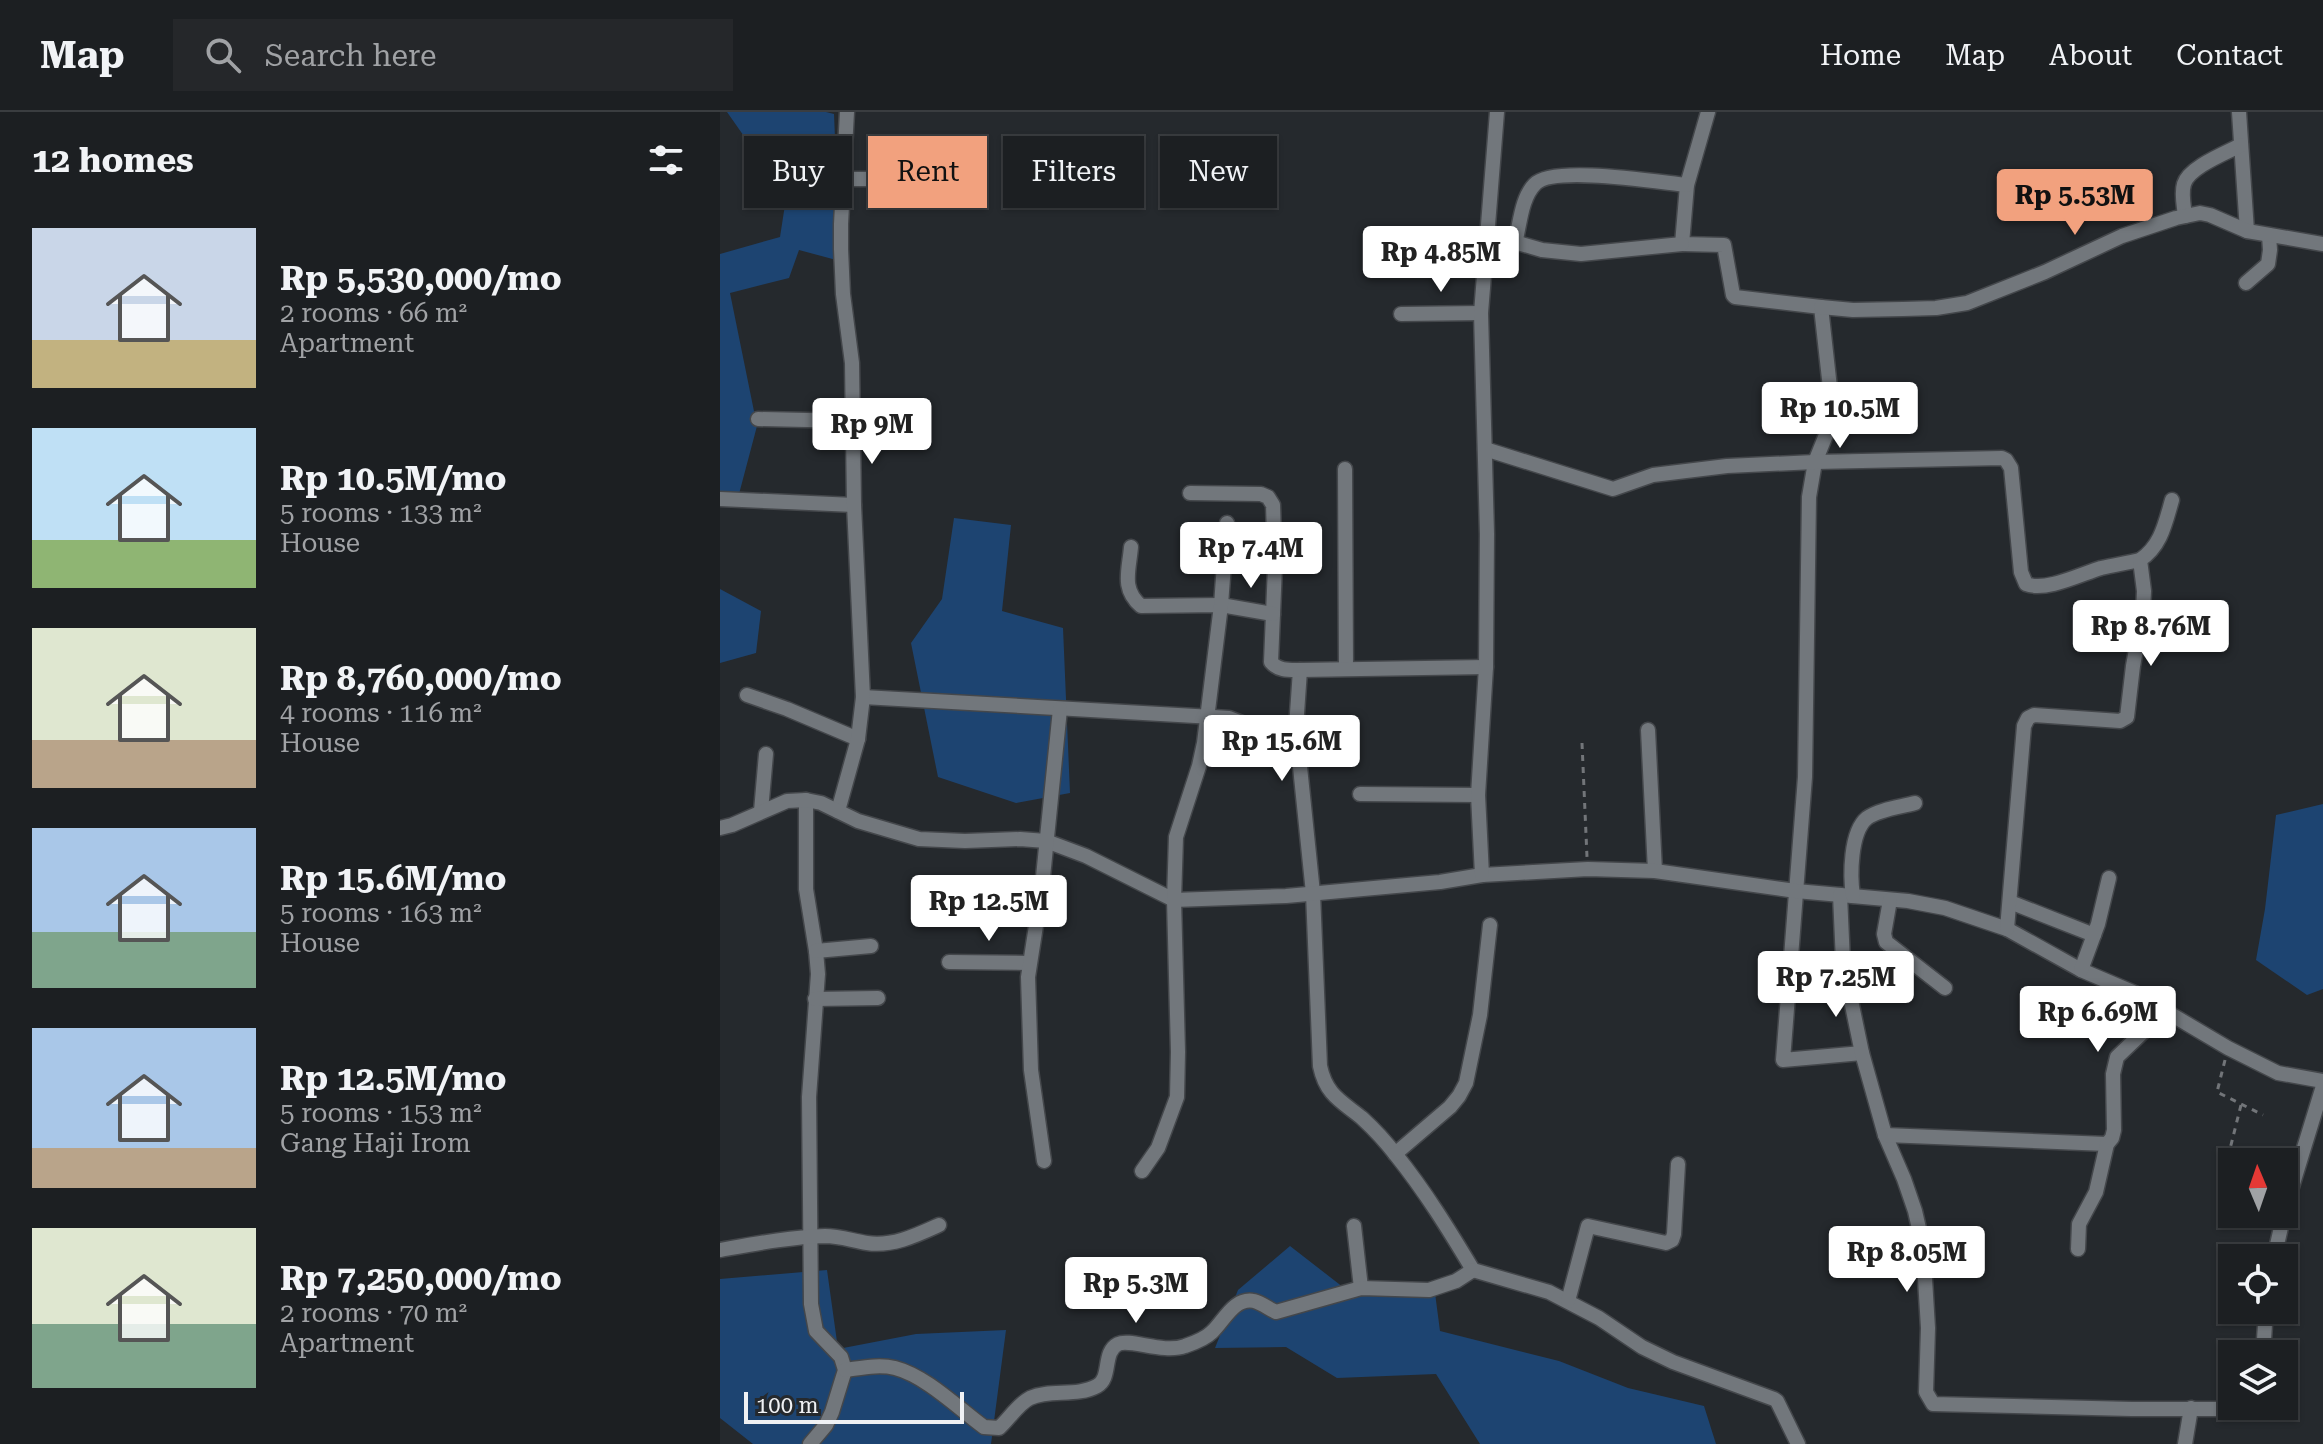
<!DOCTYPE html>
<meta charset="utf-8">
<style>
:root{--surface:#1c1f22;--page:#25272a;--text:#f1f3f6;--muted:#a0a2a5;--line:#3a3d40;--accent:#f2a17e}
body{margin:0;font-family:"Roboto Serif",serif;background:var(--page);color:var(--text);height:100vh;display:flex;flex-direction:column;font-size:30px;white-space:nowrap}
*{box-sizing:border-box;margin:0}
p{font-size:26px;color:var(--muted)}
.icon{flex:none;width:44px;height:44px;fill:none;stroke:currentColor;stroke-width:2;stroke-linecap:round;stroke-linejoin:round}
.map{position:relative;flex:1;overflow:hidden}
.side{display:flex;flex-direction:column;background:var(--surface);width:720px}
.side>*{flex:none}
.guide{position:absolute;left:24px;top:24px;width:760px;height:72px;display:flex;gap:16px}
.needle{width:52px;rotate:358deg}
.tools{position:absolute;left:1498px;top:1036px;display:grid;gap:16px}
.tools a{display:grid;place-items:center;width:80px;height:80px;border-radius:0px;background:var(--surface);box-shadow:0 2px 6px #0004,0 0 0 2px var(--line);font-size:40px}
.scale{position:absolute;left:24px;bottom:20px;width:220px;box-sizing:border-box;padding-left:8px;border:4px solid #eff1f4;border-top:0;font-size:22px;line-height:28px;white-space:nowrap;color:#eff1f4;-webkit-text-stroke:6px #25292d;paint-order:stroke}
.price{position:absolute;translate:-50% -68px;padding:0 18px;border-radius:8px;background:#fff;color:#222;font-size:26px;line-height:52px;filter:drop-shadow(0 2px 4px #0008)}
.price::after{content:'';position:absolute;left:50%;top:48px;width:24px;height:18px;margin-left:-12px;background:inherit;clip-path:polygon(0 0,100% 0,50% 100%)}
.price.on{background:var(--accent);color:#111}
ul{padding:0;list-style:none}
li{display:flex;align-items:center;gap:24px;height:200px;padding:0 32px}
li span{display:grid;place-items:center;flex:none;width:224px;height:160px;border-radius:0px;color:#555}
li>.icon{margin-inline-start:auto}
span .icon{width:96px;height:96px;fill:#fffc;stroke-width:1}
li b{font-size:34px}
h2{display:flex;justify-content:space-between;align-items:center;height:96px;padding:0 32px;font-size:34px}
.chip{padding:0 28px;border-radius:0px;background:var(--surface);box-shadow:0 2px 6px #0004,0 0 0 2px var(--line);font-size:28px;line-height:72px}
.chip.on{background:var(--accent);color:#111}
header{display:flex;align-items:center;gap:48px;box-sizing:border-box;height:112px;padding:0 40px;background:var(--surface);border-bottom:2px solid var(--line)}
header strong{font-size:38px}
nav{display:flex;gap:44px;margin-inline-start:auto;font-size:28px}
.search{width:560px;height:72px;background:var(--page);display:flex;align-items:center;gap:20px;box-sizing:border-box;padding:0 28px;border-radius:0px;color:var(--muted);font-size:30px}
main{display:flex;flex:1;min-height:0}
.map>svg:first-child{display:block}
</style>
<header>
<strong>Map</strong>
<div class="search"><svg class="icon" aria-label="search" viewBox="0 0 24 24"><circle cx="10" cy="10" r="6"/><path d="M15 15l6 6"/></svg>Search here</div>
<nav><a>Home</a><a>Map</a><a>About</a><a>Contact</a></nav>
</header>
<main>
<section class="side">
<h2>12 homes<svg class="icon" aria-label="filters" viewBox="0 0 24 24"><path d="M4 7h16M4 17h16"/><circle cx="9" cy="7" r="2"/><circle cx="15" cy="17" r="2"/></svg></h2>
<ul>
<li><span style="background:linear-gradient(#c9d6e8 70%,#c2b280 0)"><svg class="icon" aria-label="home" viewBox="0 0 24 24"><path d="M3 11l9-7 9 7M6 9v11h12V9"/></svg></span><div><b>Rp 5,530,000/mo</b><p>2 rooms · 66 m²</p><p>Apartment</p></div></li>
<li><span style="background:linear-gradient(#bfe0f5 70%,#8fb573 0)"><svg class="icon" aria-label="home" viewBox="0 0 24 24"><path d="M3 11l9-7 9 7M6 9v11h12V9"/></svg></span><div><b>Rp 10.5M/mo</b><p>5 rooms · 133 m²</p><p>House</p></div></li>
<li><span style="background:linear-gradient(#dfe7d0 70%,#b9a48a 0)"><svg class="icon" aria-label="home" viewBox="0 0 24 24"><path d="M3 11l9-7 9 7M6 9v11h12V9"/></svg></span><div><b>Rp 8,760,000/mo</b><p>4 rooms · 116 m²</p><p>House</p></div></li>
<li><span style="background:linear-gradient(#a9c7e8 65%,#7fa58c 0)"><svg class="icon" aria-label="home" viewBox="0 0 24 24"><path d="M3 11l9-7 9 7M6 9v11h12V9"/></svg></span><div><b>Rp 15.6M/mo</b><p>5 rooms · 163 m²</p><p>House</p></div></li>
<li><span style="background:linear-gradient(#a9c7e8 75%,#b9a48a 0)"><svg class="icon" aria-label="home" viewBox="0 0 24 24"><path d="M3 11l9-7 9 7M6 9v11h12V9"/></svg></span><div><b>Rp 12.5M/mo</b><p>5 rooms · 153 m²</p><p>Gang Haji Irom</p></div></li>
<li><span style="background:linear-gradient(#dfe7d0 60%,#7fa58c 0)"><svg class="icon" aria-label="home" viewBox="0 0 24 24"><path d="M3 11l9-7 9 7M6 9v11h12V9"/></svg></span><div><b>Rp 7,250,000/mo</b><p>2 rooms · 70 m²</p><p>Apartment</p></div></li>
</ul>
</section>
<div class="map">
<svg width="1603" height="1332" viewBox="0 0 1603 1332">
<rect width="100%" height="100%" fill="#25292d"/>
<g fill="#1d4471">
<path d="M7,0H106L114,2L120,149L79,138L69,166L10,181L37,314L19,382L0,380V142L60,125L71,54L40,47Z"/>
<path d="M234,406L291,413L282,499L343,516L350,681L296,691L218,665L191,531L222,487Z"/>
<path d="M0,477L41,499L36,541L0,551Z"/>
<path d="M1603,692V877L1587,883L1536,848L1545,797L1556,703Z"/>
<path d="M570,1134L628,1179L715,1181L720,1219L839,1249L908,1276L984,1294L996,1332H760L716,1262L617,1266L566,1235L495,1236L518,1178Z"/>
<path d="M107,1158L118,1237L196,1222L286,1218L271,1332H33L0,1306V1167Z"/>
</g>
<g fill="none" stroke-linecap="round" stroke-linejoin="round">
<defs>
<g id="street">
<path d="M988,0L967,73L962,132L1004,133L1013,183L1015,185L1101,195L1112,294L1108,318L1095,350L1089,385L1085,665L1063,948L1142,941"/>
<path d="M1519,0L1527,119"/>
<path d="M123,67H151"/>
<path d="M1465,104C1464,94 1461,82 1464,72C1469,55 1506,41 1521,33"/>
<path d="M767,122L822,138L861,142L962,132"/>
<path d="M795,131C800,113 801,86 815,72C833,53 937,70 967,73"/>
<path d="M1526,171L1548,152L1550,138L1549,123"/>
<path d="M1101,195L1133,198L1183,197L1216,196L1247,191L1325,160L1402,124L1456,106L1480,101L1490,103L1527,119L1603,132"/>
<path d="M681,202L761,201"/>
<path d="M38,307L132,309"/>
<path d="M765,337L893,377L933,363L1007,354L1095,350L1282,346L1286,348L1291,356L1301,460L1306,472C1326,480 1361,462 1381,456C1394,453 1407,451 1420,448"/>
<path d="M625,357L626,556"/>
<path d="M470,381L541,382L548,385L553,393L555,454L551,550C558,559 570,558 580,558L576,616"/>
<path d="M0,387L134,393"/>
<path d="M411,435C409,459 401,477 421,494L501,493L553,502"/>
<path d="M505,449L555,454"/>
<path d="M580,558L766,555"/>
<path d="M27,583L67,597L138,627"/>
<path d="M143,585L493,605L509,606L527,613L576,616L593,781L600,954C606,983 621,989 642,1006C654,1017 666,1030 676,1043C705,1079 729,1118 753,1158L829,1180L879,1206L922,1235L953,1250L1054,1287L1057,1289L1078,1332"/>
<path d="M928,618L935,759"/>
<path d="M640,682L758,683"/>
<path d="M86,688V777L96,839L98,862L89,985L91,1192L96,1219L121,1245L125,1258L112,1300L106,1313L90,1332"/>
<path d="M41,699L46,642"/>
<path d="M118,699L138,627L143,585L134,393L132,251L123,182L121,137V112L127,0"/>
<path d="M0,716L12,713L67,689L86,688L101,691L138,709L199,727L245,729L300,727L326,729L366,744L454,788L566,784L720,770L762,763L868,757L935,759L1076,779L1188,789L1225,796L1287,817L1361,858L1415,881L1508,936L1558,961L1603,969"/>
<path d="M762,763L758,683L766,555L767,422L761,201L777,0"/>
<path d="M1120,783L1123,850L1142,941L1165,1023L1184,1067L1195,1099L1203,1134L1208,1216L1206,1280L1213,1292L1412,1297H1533L1536,1294"/>
<path d="M1133,784C1130,764 1130,720 1147,706C1160,697 1181,695 1195,691"/>
<path d="M1170,788L1164,822L1166,830L1225,876"/>
<path d="M1290,790L1374,823"/>
<path d="M1287,817L1304,614L1308,606L1314,603L1400,609L1407,605L1413,554L1423,499L1424,479L1420,448C1441,434 1445,412 1452,388"/>
<path d="M96,839L151,834"/>
<path d="M229,850L309,851"/>
<path d="M1361,858L1378,812L1389,766"/>
<path d="M95,887L158,886"/>
<path d="M1165,1023L1387,1032"/>
<path d="M675,1042L730,995L739,984L746,971L760,903L770,813"/>
<path d="M324,1049L311,958L308,865L322,775L340,597"/>
<path d="M422,1059L438,1036L457,985L458,940L454,788L456,725L479,654L484,631L501,493L507,411"/>
<path d="M1564,1101L1603,974"/>
<path d="M634,1114L641,1176"/>
<path d="M1358,1137L1359,1112L1376,1080L1387,1032L1392,1026L1394,1018L1393,962L1397,945L1445,899"/>
<path d="M0,1138C34,1132 70,1125 105,1124C120,1124 133,1129 147,1131C172,1135 197,1123 219,1113"/>
<path d="M1554,1146L1564,1102"/>
<path d="M848,1189L868,1114L946,1131L952,1128L954,1122L958,1052"/>
<path d="M1543,1242L1546,1198"/>
<path d="M125,1258C141,1256 159,1252 175,1256C206,1264 238,1296 264,1315L279,1316C289,1307 298,1292 310,1286C330,1277 357,1285 377,1274C392,1266 382,1240 398,1232C410,1226 443,1242 465,1234C474,1231 485,1227 492,1220C504,1209 514,1185 534,1189C542,1191 549,1197 556,1200L641,1176L709,1178L736,1169L753,1158"/>
<path d="M1465,1332L1471,1296"/>
</g>
</defs>
<use href="#street" stroke="#44474b" stroke-width="17"/>
<g stroke="#727579" stroke-width="3" stroke-dasharray="6 6" stroke-linecap="butt">
<path d="M862,631L867,745"/>
<path d="M1505,948L1497,980L1543,1003"/>
<path d="M1521,993L1510,1037L1556,1050"/>
</g>
<use href="#street" stroke="#72777c" stroke-width="14"/>
</g>
</svg>
<div class="tools">
<a><svg class="needle" viewBox="-14 -14 28 28"><path d="M0-13l5 13h-10z" fill="#e53935"/><path d="M0 13l5-13h-10z" fill="#a0a2a5"/></svg></a>
<a><svg class="icon" aria-label="locate" viewBox="0 0 24 24"><circle cx="12" cy="12" r="6"/><path d="M12 2v4M12 18v4M2 12h4M18 12h4"/></svg></a>
<a><svg class="icon" aria-label="layers" viewBox="0 0 24 24"><path d="M12 4l9 5-9 5-9-5zM3 14l9 5 9-5"/></svg></a>
</div>
<div class="scale">100 m</div>
<b class="price on" style="left:1355px;top:125px">Rp 5.53M</b>
<b class="price" style="left:721px;top:182px">Rp 4.85M</b>
<b class="price" style="left:1120px;top:338px">Rp 10.5M</b>
<b class="price" style="left:152px;top:354px">Rp 9M</b>
<b class="price" style="left:531px;top:478px">Rp 7.4M</b>
<b class="price" style="left:1431px;top:556px">Rp 8.76M</b>
<b class="price" style="left:562px;top:671px">Rp 15.6M</b>
<b class="price" style="left:269px;top:831px">Rp 12.5M</b>
<b class="price" style="left:1116px;top:907px">Rp 7.25M</b>
<b class="price" style="left:1378px;top:942px">Rp 6.69M</b>
<b class="price" style="left:1187px;top:1182px">Rp 8.05M</b>
<b class="price" style="left:416px;top:1213px">Rp 5.3M</b>
<div class="guide">
<a class="chip">Buy</a>
<a class="chip on">Rent</a>
<a class="chip">Filters</a>
<a class="chip">New</a>
</div>
</div>
</main>
